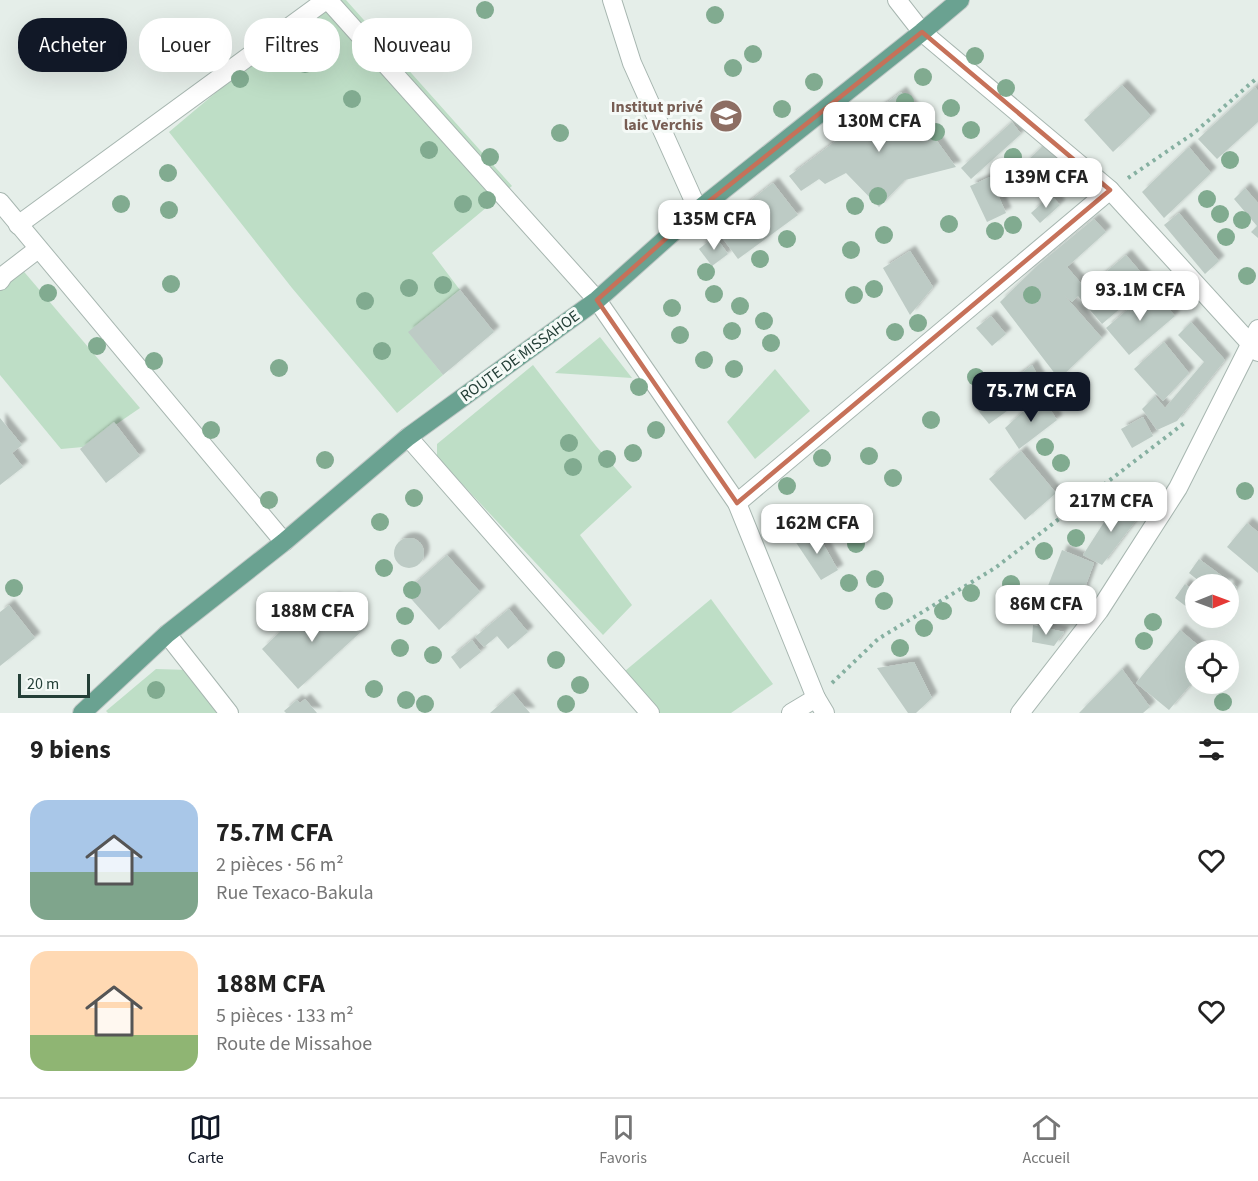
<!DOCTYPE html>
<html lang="fr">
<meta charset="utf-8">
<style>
:root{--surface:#fff;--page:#f2f2f2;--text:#222;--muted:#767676;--line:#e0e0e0;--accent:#111827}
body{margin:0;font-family:"Source Sans 3",sans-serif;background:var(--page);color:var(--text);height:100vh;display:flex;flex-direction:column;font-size:22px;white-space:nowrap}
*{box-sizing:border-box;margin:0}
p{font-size:20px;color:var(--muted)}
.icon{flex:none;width:33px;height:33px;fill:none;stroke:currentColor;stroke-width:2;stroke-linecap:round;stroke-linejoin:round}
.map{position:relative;height:713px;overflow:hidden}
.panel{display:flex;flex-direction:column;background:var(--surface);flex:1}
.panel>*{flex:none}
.banner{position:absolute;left:18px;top:18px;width:600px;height:54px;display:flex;gap:12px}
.needle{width:39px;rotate:89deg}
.buttons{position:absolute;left:1185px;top:574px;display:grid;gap:12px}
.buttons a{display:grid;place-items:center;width:54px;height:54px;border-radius:50%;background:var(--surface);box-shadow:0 6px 24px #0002;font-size:30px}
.scale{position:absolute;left:18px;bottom:15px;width:72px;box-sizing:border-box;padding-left:6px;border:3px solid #243f37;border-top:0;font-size:16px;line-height:21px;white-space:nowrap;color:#243f37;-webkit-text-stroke:4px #f5faf7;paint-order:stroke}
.price{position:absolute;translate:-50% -51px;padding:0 14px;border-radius:12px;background:#fff;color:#222;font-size:20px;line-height:39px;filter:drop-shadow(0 2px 3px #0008)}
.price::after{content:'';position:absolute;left:50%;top:36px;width:18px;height:14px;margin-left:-9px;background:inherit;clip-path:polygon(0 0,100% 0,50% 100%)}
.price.current{background:var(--accent);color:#fff}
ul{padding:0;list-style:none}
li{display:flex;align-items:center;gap:18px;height:150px;padding:0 30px}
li+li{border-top:2px solid var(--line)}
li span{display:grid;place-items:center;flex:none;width:168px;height:120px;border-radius:18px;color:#555}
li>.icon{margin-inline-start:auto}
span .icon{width:72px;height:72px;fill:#fffc;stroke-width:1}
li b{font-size:26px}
h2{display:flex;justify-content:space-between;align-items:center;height:72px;padding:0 30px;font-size:26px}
.chip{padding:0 21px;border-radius:24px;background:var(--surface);box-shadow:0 6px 24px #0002;font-size:21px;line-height:54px}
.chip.current{background:var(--accent);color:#fff}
.tab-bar{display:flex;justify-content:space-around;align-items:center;height:84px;border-top:2px solid var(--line);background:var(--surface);font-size:16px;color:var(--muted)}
.tab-bar a{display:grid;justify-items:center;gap:3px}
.tab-bar .current{color:var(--accent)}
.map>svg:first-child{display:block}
</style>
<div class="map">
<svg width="1258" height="713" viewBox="0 0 1258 713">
<defs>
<filter id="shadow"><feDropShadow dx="5.5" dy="-5.5" stdDeviation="1.5" flood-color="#0004"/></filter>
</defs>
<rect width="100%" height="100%" fill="#e5eee9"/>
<g fill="#bedec6">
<path d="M326,0H346L512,186L432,253L460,290L409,332L443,375L397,413L292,288L169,132Z"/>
<path d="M14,260L140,408L83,447L61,449L0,375V271Z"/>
<path d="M600,337L632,378L555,373Z"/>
<path d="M533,365L596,446L632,487L580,535L632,605L603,635L437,457V444Z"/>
<path d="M775,369L810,411L755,459L727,422Z"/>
<path d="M711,599L773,684L731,713H648L619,676Z"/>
<path d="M156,669L189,670L221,713H108L106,711Z"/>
</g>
<g fill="#bdcbc5" filter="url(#shadow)">
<path d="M1122,85L1151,116L1113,152L1084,120Z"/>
<path d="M1255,87L1258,91V122L1217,159L1198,139Z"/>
<path d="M901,92L956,167L905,180L879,207L846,173L825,184L819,179L801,191L789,176Z"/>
<path d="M1012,122L1021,134L971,179L961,168Z"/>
<path d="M1044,145L1075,177L1056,195L1025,163Z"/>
<path d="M1189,147L1211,173L1164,218L1142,192Z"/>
<path d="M990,177L1006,213L987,222L970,186Z"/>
<path d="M773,183L798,215L738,259L715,228Z"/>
<path d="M1245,188L1258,203V238L1251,232L1257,226L1234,199Z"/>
<path d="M1051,195L1060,205L1040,223L1031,213Z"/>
<path d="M1179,213L1219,261L1205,274L1164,225Z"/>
<path d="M1094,219L1106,232L1067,267L1086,289L1126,255L1150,283L1102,324L1078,296L1072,302L1064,295L1102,338L1059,379L1000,302L1038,265Z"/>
<path d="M715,236L728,254L712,266L699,249Z"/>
<path d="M910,251L933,287L910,315L883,268Z"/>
<path d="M1152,289L1175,316L1129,355L1106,328Z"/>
<path d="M460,290L494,332L443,375L408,332Z"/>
<path d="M991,316L1006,334L992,346L976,328Z"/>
<path d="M1191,322L1225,360L1177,421L1157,430L1142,409L1155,396L1165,408L1204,362L1178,335Z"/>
<path d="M1164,342L1189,373L1163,401L1134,369Z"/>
<path d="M1032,365L1043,385L989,424L976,408Z"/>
<path d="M1041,395L1057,420L1019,449L1005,428Z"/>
<path d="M1143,417L1153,436L1132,448L1121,429Z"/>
<path d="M0,418L22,445L12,453L23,467L0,485Z"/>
<path d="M114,422L140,456L106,483L80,449Z"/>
<path d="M1021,451L1056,493L1025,520L989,479Z"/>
<path d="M1117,502L1140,515L1102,565L1083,555Z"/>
<path d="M1247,523L1258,532V573L1227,547Z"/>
<path d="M816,531L838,570L821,580L795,541Z"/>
<circle cx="409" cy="553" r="15"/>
<path d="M1062,550L1094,563L1079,604L1046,591Z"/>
<path d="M447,555L480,592L439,630L405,592Z"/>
<path d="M1199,559L1237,587L1228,599V585H1204L1189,573Z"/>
<path d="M1185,584L1196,593V614L1175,598Z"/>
<path d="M334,598L363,630L298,689L262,649L284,628L286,631L304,615L309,620Z"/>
<path d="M9,605L35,638L0,666V612Z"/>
<path d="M509,609L528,632L508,649L497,636L484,647L475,637Z"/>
<path d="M1033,625L1064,632L1054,646L1032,642Z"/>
<path d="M1180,630L1205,651H1196V678L1169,710L1136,683Z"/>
<path d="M472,640L481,652L460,669L451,657Z"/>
<path d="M914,662L932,698L916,713H908L877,668Z"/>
<path d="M1122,669L1150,707L1143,713H1079Z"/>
<path d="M513,693L530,713H490Z"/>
<path d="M305,699L317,713H286L284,711L297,700L300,703Z"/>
</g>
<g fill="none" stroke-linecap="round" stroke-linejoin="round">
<defs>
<g id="minor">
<path d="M328,0L597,300L737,503L816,698L825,713"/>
<path d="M612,0L632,63L698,210"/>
<path d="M897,0L922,32L1110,190L1258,352"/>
<path d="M0,202L284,542"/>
<path d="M18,225L326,0"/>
<path d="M0,281L4,275L38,249"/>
<path d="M408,437L650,713"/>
<path d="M737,503L1110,190"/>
<path d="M167,634L229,713"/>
<path d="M791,713L816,698"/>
<path d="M1020,713L1099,611L1178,488L1258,329"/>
</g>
<path id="major" d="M82,713L167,634L284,542L408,437L597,300L698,210L922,32L960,0"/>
</defs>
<use href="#minor" stroke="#a7b6b0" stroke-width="20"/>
<use href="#major" stroke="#c2c9c7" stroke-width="20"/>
<g stroke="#86b0a1" stroke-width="4" stroke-dasharray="3 4.5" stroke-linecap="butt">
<path d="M1128,178L1194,133L1258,77"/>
<path d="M832,683L878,639L995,568L1187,421"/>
</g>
<use href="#minor" stroke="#fff" stroke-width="18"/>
<use href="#major" stroke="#6aa291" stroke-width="18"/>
</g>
<g fill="#81ab90">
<circle cx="485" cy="10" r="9"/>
<circle cx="715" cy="15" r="9"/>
<circle cx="753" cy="54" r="9"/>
<circle cx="975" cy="56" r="9"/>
<circle cx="305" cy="64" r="9"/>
<circle cx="733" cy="68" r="9"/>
<circle cx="923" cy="77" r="9"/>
<circle cx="240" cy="79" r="9"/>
<circle cx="814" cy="82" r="9"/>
<circle cx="1006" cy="88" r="9"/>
<circle cx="352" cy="99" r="9"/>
<circle cx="905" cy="102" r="9"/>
<circle cx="951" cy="108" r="9"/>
<circle cx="782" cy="109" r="9"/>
<circle cx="971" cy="130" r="9"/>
<circle cx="936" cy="132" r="9"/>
<circle cx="560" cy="133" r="9"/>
<circle cx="429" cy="150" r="9"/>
<circle cx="490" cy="157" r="9"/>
<circle cx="1013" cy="157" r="9"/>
<circle cx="1230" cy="160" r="9"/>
<circle cx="168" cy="173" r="9"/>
<circle cx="1019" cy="187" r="9"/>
<circle cx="878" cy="196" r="9"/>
<circle cx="1207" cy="199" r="9"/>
<circle cx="487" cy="200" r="9"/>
<circle cx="121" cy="204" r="9"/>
<circle cx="463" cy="204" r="9"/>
<circle cx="855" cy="206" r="9"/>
<circle cx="169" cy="210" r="9"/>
<circle cx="1220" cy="214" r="9"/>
<circle cx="1242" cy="220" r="9"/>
<circle cx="949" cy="224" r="9"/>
<circle cx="1013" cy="225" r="9"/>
<circle cx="995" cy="231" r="9"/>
<circle cx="884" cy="235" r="9"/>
<circle cx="1226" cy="237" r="9"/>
<circle cx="787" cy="239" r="9"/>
<circle cx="851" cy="250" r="9"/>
<circle cx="760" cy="259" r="9"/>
<circle cx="706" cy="272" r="9"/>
<circle cx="1247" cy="276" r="9"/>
<circle cx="171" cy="284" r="9"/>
<circle cx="443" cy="285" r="9"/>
<circle cx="409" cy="288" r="9"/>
<circle cx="874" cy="289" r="9"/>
<circle cx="48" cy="293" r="9"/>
<circle cx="714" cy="294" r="9"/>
<circle cx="854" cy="295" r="9"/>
<circle cx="1032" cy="295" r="9"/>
<circle cx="365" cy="301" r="9"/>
<circle cx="740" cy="306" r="9"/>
<circle cx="672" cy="308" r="9"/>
<circle cx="764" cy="321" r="9"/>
<circle cx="918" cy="323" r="9"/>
<circle cx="732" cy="331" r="9"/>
<circle cx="895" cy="332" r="9"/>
<circle cx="680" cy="335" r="9"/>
<circle cx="771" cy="343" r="9"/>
<circle cx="97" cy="346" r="9"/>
<circle cx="382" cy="351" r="9"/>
<circle cx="704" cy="360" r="9"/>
<circle cx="154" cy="361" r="9"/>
<circle cx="279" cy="368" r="9"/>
<circle cx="734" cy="369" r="9"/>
<circle cx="976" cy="377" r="9"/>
<circle cx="639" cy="387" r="9"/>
<circle cx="1069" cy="402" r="9"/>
<circle cx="931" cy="420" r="9"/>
<circle cx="211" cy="430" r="9"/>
<circle cx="656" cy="430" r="9"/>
<circle cx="569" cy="443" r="9"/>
<circle cx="1045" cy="447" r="9"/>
<circle cx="633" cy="453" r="9"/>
<circle cx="869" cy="456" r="9"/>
<circle cx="822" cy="458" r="9"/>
<circle cx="607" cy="459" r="9"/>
<circle cx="325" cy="460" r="9"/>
<circle cx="1061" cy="463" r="9"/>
<circle cx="573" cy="467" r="9"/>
<circle cx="893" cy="478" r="9"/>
<circle cx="787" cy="486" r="9"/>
<circle cx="1245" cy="491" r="9"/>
<circle cx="414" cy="498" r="9"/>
<circle cx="269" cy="500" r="9"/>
<circle cx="380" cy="522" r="9"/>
<circle cx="833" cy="525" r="9"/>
<circle cx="1076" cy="538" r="9"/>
<circle cx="856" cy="544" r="9"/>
<circle cx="1044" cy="551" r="9"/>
<circle cx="384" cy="568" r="9"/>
<circle cx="875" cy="579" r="9"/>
<circle cx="849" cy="583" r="9"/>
<circle cx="1011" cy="584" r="9"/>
<circle cx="14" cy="588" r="9"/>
<circle cx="412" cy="590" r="9"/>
<circle cx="971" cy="593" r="9"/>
<circle cx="884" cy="601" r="9"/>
<circle cx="943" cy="611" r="9"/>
<circle cx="1027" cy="614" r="9"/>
<circle cx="405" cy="616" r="9"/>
<circle cx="1153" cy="622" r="9"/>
<circle cx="924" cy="628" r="9"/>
<circle cx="1144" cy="641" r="9"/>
<circle cx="400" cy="648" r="9"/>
<circle cx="900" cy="648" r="9"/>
<circle cx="433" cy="655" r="9"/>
<circle cx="556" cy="660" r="9"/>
<circle cx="580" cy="685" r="9"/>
<circle cx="374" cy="689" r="9"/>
<circle cx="156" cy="690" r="9"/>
<circle cx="406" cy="700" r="9"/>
<circle cx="1223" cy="702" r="9"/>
<circle cx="425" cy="704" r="9"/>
<circle cx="566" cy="704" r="9"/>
</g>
<path fill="none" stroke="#c67159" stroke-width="4.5" stroke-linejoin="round" d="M922,32L1110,190L737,503L597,300L698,210Z"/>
<defs>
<symbol id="school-disc" viewBox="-11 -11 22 22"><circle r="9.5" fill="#8d6e63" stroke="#f5faf7"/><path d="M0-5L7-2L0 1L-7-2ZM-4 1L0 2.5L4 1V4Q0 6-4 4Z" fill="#fff"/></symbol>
</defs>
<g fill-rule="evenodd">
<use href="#school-disc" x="707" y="97" width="38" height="38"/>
</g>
<g text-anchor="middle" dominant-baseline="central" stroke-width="6" stroke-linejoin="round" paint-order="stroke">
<g font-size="16" font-weight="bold" fill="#785e54" stroke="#f5faf7" text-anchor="end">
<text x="703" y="107">Institut privé<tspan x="703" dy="18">laic Verchis</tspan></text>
</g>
<g font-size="16" fill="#243f37" stroke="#f5faf7">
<text transform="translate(520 356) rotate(-36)">ROUTE DE MISSAHOE</text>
</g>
</g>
</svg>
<div class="buttons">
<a><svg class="needle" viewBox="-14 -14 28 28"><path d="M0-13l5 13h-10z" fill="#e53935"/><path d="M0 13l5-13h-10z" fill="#767676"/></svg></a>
<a><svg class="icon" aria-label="locate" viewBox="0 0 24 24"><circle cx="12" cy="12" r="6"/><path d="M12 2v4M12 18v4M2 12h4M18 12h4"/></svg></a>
</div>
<div class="scale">20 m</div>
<b class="price" style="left:879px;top:153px">130M CFA</b>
<b class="price" style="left:1046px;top:209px">139M CFA</b>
<b class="price" style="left:714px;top:251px">135M CFA</b>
<b class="price" style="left:1140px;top:322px">93.1M CFA</b>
<b class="price current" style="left:1031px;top:423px">75.7M CFA</b>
<b class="price" style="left:1111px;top:533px">217M CFA</b>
<b class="price" style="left:817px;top:555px">162M CFA</b>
<b class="price" style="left:1046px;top:636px">86M CFA</b>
<b class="price" style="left:312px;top:643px">188M CFA</b>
<div class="banner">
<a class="chip current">Acheter</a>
<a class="chip">Louer</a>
<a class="chip">Filtres</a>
<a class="chip">Nouveau</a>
</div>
</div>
<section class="panel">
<h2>9 biens<svg class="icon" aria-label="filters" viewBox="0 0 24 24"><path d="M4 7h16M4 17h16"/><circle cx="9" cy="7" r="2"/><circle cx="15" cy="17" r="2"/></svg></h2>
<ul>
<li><span style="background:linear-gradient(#a9c7e8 60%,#7fa58c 0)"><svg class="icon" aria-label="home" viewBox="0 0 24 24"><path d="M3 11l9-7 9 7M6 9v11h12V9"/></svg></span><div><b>75.7M CFA</b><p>2 pièces · 56 m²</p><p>Rue Texaco-Bakula</p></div><svg class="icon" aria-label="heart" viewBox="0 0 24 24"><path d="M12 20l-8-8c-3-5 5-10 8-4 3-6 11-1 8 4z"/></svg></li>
<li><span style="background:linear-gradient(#ffd9b3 70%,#8fb573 0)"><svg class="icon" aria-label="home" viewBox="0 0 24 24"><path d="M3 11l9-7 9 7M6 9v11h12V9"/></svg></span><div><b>188M CFA</b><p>5 pièces · 133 m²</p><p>Route de Missahoe</p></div><svg class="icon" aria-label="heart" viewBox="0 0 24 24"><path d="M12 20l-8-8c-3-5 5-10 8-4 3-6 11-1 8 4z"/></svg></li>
</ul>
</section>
<nav class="tab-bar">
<a class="current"><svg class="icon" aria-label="map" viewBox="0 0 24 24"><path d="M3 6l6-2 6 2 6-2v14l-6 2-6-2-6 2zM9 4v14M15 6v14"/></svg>Carte</a>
<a><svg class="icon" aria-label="saved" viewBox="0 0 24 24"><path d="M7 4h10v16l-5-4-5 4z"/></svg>Favoris</a>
<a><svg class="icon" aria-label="home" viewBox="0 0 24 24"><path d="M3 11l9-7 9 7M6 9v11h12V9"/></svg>Accueil</a>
</nav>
